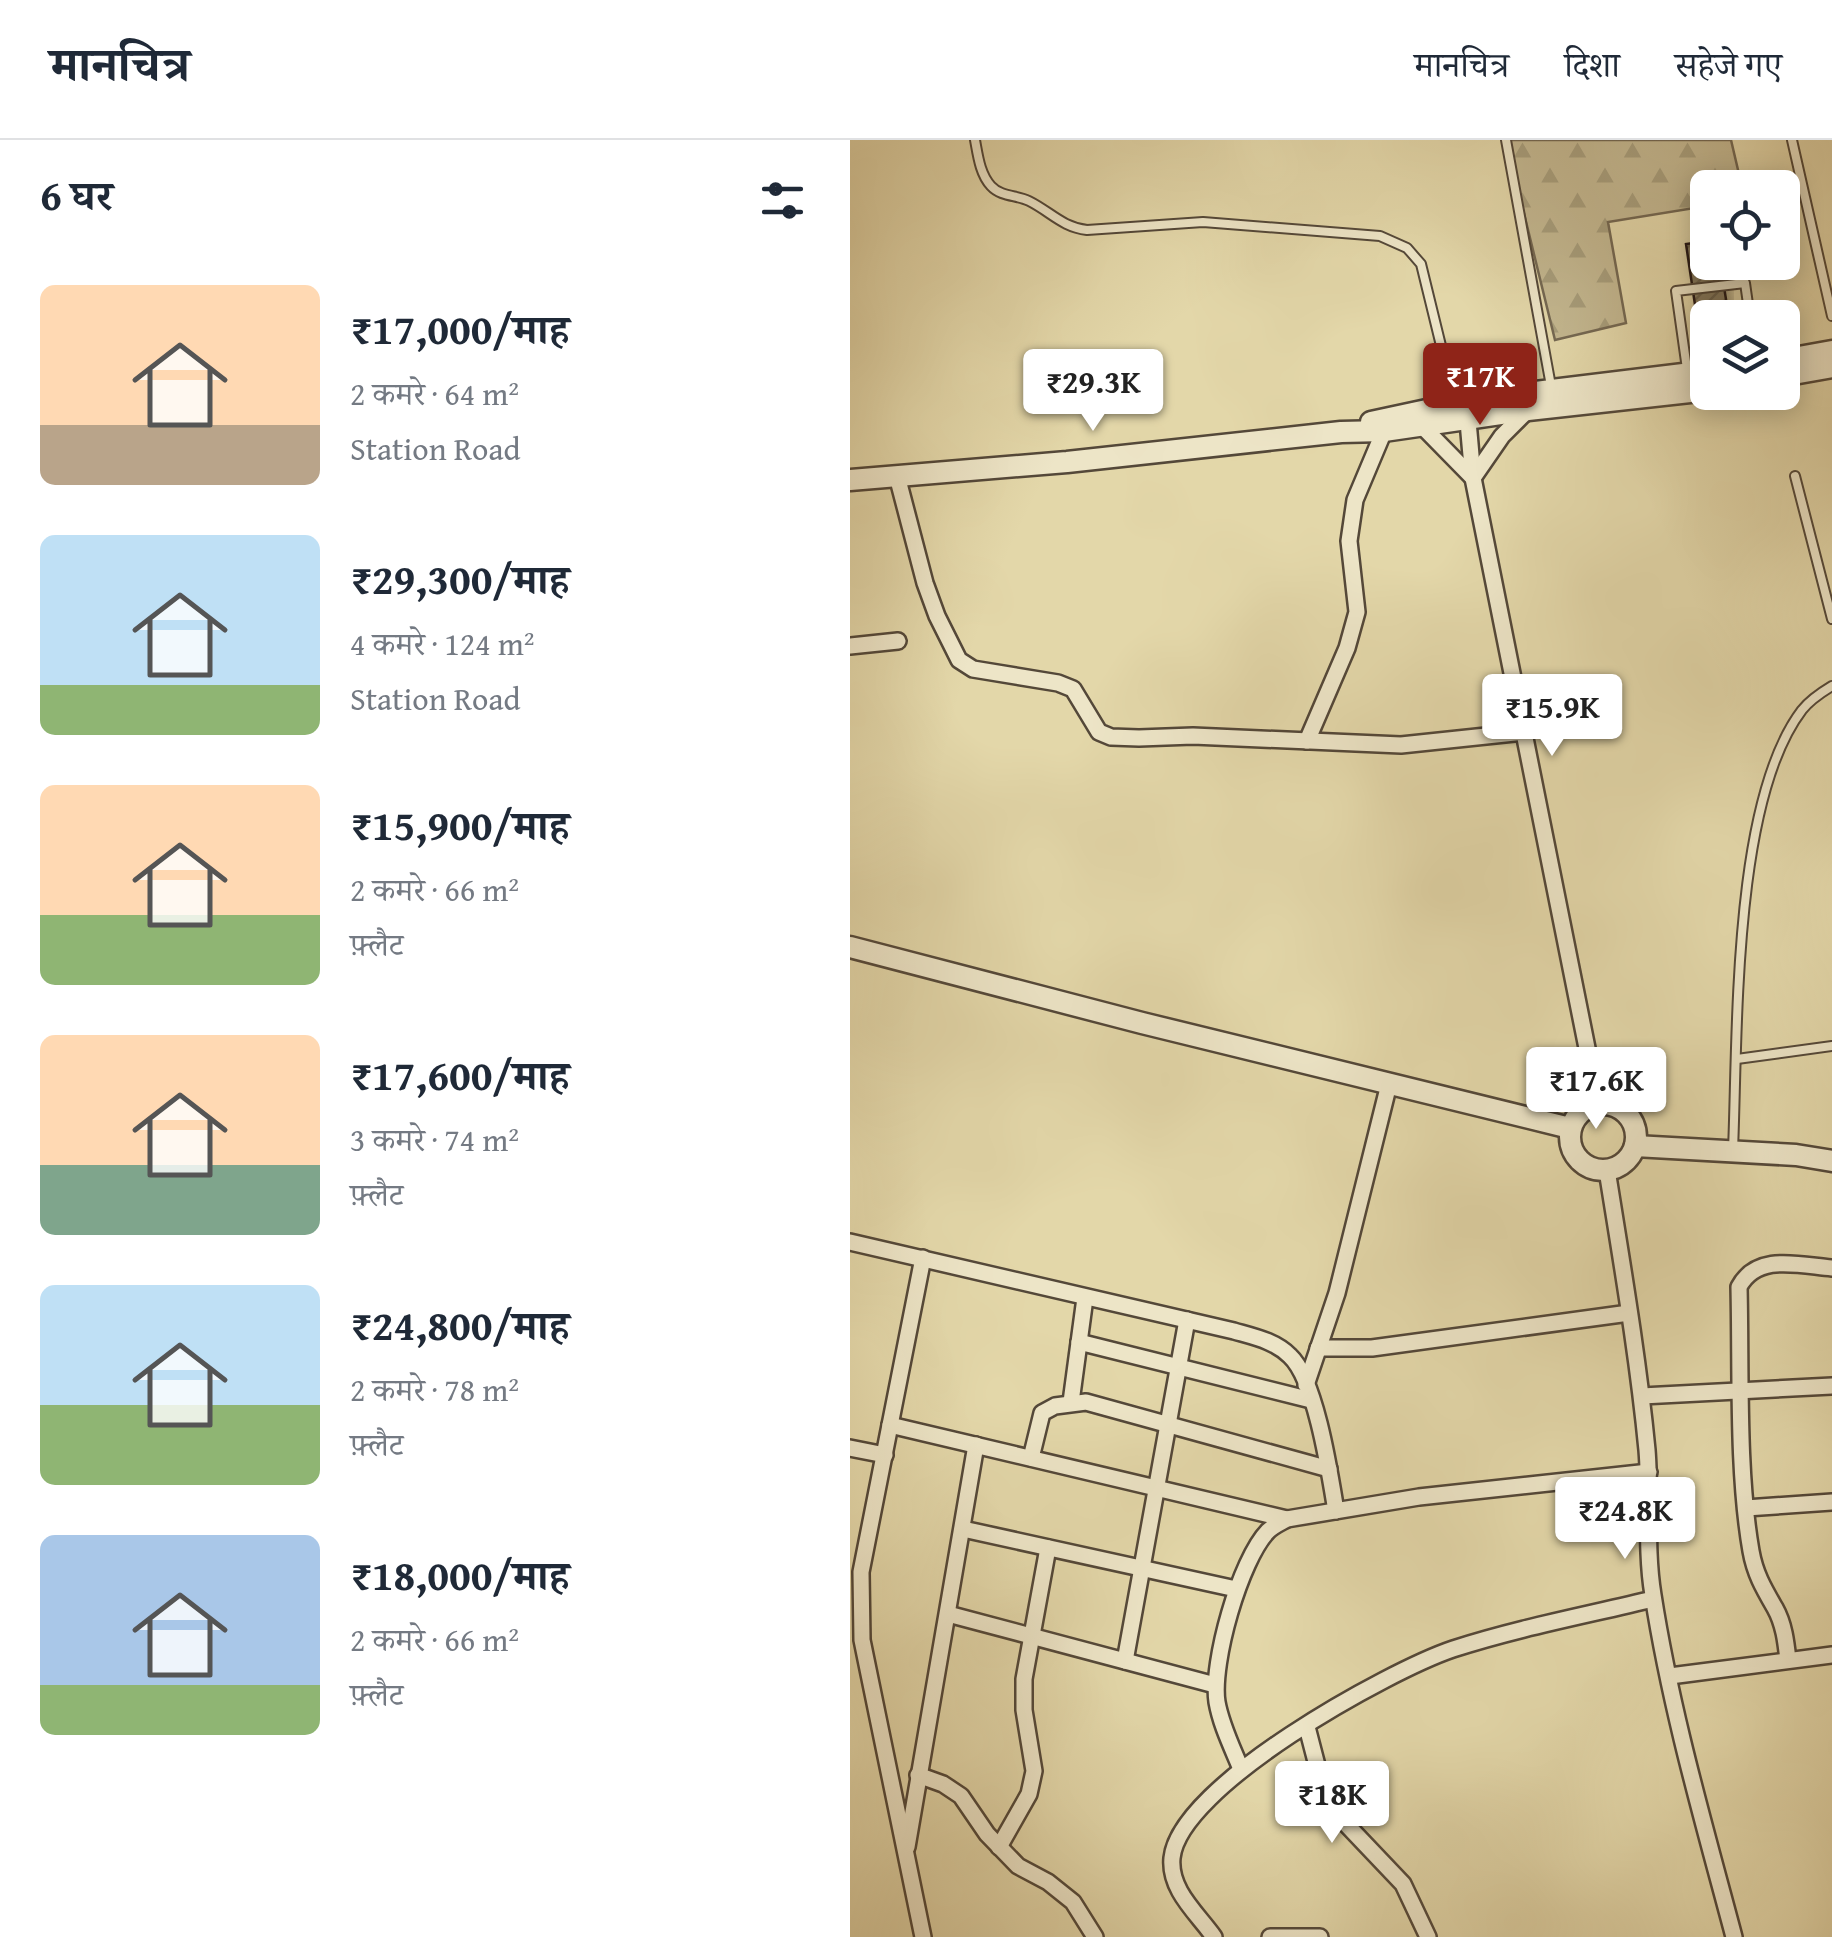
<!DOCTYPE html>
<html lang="hi">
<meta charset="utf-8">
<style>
:root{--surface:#fff;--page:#f6f6f7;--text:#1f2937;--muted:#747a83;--line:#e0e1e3;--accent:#8f2418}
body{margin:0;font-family:"Gentium Book Plus","Noto Serif Devanagari",serif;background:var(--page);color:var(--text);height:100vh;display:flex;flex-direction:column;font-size:38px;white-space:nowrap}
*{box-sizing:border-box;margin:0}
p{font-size:32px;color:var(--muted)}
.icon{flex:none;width:55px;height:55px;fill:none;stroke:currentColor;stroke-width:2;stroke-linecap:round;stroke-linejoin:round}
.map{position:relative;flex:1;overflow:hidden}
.sheet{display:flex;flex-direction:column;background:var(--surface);width:850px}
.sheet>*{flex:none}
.fabs{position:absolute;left:840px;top:30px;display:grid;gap:20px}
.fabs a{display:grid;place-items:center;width:110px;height:110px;border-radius:15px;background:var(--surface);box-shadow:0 5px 25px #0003;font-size:50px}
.price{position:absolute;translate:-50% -85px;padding:0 22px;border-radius:10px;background:#fff;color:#222;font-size:32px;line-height:65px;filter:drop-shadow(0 2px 5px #0008)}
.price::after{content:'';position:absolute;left:50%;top:60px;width:30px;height:22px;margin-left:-15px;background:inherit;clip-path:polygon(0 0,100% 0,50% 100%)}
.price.current{background:var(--accent);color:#fff}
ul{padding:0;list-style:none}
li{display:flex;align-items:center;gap:30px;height:250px;padding:0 40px}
li span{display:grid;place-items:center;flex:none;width:280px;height:200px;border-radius:15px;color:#555}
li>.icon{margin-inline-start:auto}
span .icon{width:120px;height:120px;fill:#fffc;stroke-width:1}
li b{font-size:42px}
h2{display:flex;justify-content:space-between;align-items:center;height:120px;padding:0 40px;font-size:42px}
header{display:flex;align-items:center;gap:60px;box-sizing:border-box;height:140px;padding:0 50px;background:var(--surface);border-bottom:2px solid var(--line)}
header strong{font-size:48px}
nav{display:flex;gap:55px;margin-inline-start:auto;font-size:35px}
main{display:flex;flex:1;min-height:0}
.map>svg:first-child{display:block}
</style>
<header>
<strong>मानचित्र</strong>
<nav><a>मानचित्र</a><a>दिशा</a><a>सहेजे गए</a></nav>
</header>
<main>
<section class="sheet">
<h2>6 घर<svg class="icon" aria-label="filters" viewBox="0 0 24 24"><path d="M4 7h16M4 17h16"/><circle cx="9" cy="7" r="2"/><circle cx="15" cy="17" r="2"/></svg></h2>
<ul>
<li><span style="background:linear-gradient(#ffd9b3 70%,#b9a48a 0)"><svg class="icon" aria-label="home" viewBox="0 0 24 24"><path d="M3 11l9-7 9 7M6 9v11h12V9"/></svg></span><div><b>₹17,000/माह</b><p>2 कमरे · 64 m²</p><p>Station Road</p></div></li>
<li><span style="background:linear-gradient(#bfe0f5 75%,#8fb573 0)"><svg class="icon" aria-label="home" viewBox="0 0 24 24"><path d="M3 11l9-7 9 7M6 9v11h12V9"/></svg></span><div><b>₹29,300/माह</b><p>4 कमरे · 124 m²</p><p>Station Road</p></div></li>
<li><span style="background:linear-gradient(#ffd9b3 65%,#8fb573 0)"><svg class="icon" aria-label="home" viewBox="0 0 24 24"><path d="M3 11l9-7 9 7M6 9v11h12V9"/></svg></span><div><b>₹15,900/माह</b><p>2 कमरे · 66 m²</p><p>फ़्लैट</p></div></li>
<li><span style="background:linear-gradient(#ffd9b3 65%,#7fa58c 0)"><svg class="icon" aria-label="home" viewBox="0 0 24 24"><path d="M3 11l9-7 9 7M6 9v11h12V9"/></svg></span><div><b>₹17,600/माह</b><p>3 कमरे · 74 m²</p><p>फ़्लैट</p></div></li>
<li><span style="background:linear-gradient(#bfe0f5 60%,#8fb573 0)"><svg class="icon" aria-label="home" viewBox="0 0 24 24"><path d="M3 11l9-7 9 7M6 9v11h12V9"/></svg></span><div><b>₹24,800/माह</b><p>2 कमरे · 78 m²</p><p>फ़्लैट</p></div></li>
<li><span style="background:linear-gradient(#a9c7e8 75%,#8fb573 0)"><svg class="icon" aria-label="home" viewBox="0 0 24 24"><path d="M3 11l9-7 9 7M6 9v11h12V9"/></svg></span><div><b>₹18,000/माह</b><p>2 कमरे · 66 m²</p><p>फ़्लैट</p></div></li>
</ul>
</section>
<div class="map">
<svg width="982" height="1797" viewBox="0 0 982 1797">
<defs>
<pattern id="forest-firs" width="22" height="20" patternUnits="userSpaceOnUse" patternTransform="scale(2.5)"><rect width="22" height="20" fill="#c3b790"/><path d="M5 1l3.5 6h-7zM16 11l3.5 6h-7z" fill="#a79d7b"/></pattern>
<pattern id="building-hatch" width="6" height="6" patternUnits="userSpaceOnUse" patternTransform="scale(2.5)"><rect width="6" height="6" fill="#877c61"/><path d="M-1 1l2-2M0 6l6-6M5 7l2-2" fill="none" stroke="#6e654f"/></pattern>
<filter id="shadow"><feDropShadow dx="6" dy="3.5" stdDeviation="5" flood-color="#0004"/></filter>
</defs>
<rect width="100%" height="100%" fill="#e3d7a9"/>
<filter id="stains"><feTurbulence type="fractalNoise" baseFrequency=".002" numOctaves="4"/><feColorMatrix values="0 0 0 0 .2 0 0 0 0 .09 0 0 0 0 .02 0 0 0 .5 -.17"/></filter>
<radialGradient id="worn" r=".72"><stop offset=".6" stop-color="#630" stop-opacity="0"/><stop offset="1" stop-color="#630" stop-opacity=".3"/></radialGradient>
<path fill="url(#forest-firs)" stroke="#746852" stroke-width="2.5" d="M656,0H881L892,47L858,48L857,66L758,82L776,183L705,200Z"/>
<path fill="url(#building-hatch)" stroke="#241914" stroke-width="2.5" filter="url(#shadow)" d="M858,101V122H870L879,178H858V211L852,212L836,104Z"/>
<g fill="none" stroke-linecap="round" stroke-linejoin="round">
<defs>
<g id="service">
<path d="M125,0C128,16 130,34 141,46C151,57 167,55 179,61C201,72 212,87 237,90L353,82L530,96L557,108L571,124L605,263"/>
<path d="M656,0L701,246"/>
<path d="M942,0L982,176"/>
<path d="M837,229L826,151L895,143L900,178"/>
<path d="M945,336L982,479"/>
<path d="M887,919L982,906"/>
<path d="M883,1010C888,894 882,662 952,570C960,560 972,552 982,546"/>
</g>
<g id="minor">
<path d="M617,270L623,338L748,963"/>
<path d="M572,286L623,338L652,296L678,270"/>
<path d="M47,336L75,443L87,476L109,520L123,529L208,543L223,549L249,592L261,597L289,598L343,596L551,605L674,592"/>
<path d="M0,506L48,501"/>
<path d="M457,601L497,508L507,472L499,401L505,360L534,291"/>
<path d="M757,1030C772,1124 788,1217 797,1310C801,1359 795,1406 803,1455C821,1571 854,1684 884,1797"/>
<path d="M0,1102L384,1191C405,1197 425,1201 440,1216C466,1240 480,1335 486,1371"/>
<path d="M229,1202L461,1260"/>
<path d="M468,1208H522L779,1173"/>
<path d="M456,1245L487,1153L539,944"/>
<path d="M792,1256L982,1246"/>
<path d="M221,1262L235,1158"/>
<path d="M40,1285L437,1379"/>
<path d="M0,1308L35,1315"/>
<path d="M181,1318L192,1273L205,1266L236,1262L479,1329"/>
<path d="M896,1368L982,1362"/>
<path d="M113,1389L386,1449"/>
<path d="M98,1474L365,1545"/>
<path d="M938,1520C936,1502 934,1484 925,1468C914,1449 905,1434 901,1411C887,1331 891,1230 889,1147C907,1113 948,1125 982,1128"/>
<path d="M275,1521L337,1180"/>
<path d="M820,1536L982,1515"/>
<path d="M457,1587L477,1664L553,1744L578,1797"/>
<path d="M391,1629C382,1607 371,1585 367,1562C361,1523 390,1420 418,1391C423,1386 430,1383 437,1379L569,1357L799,1332"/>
<path d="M68,1635L93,1644L111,1656L137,1694L168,1726L198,1742L223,1762L245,1797"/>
<path d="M57,1707L126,1305"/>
<path d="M149,1707L179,1654L184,1631L174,1570V1539L198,1408"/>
<path d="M73,1797L12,1500L11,1432L73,1118"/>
<path d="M364,1797C347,1773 319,1750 322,1718C329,1646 538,1531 603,1509C668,1488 737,1475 803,1459"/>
<path d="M420,1797H470"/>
</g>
<g id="tertiary">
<path d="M932,220L982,211"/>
<path d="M932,236L982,227"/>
<path d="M521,282L628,259L858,231"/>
<path d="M0,340L217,322L491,292L534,291L678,270L858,250"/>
<path d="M0,807L292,883L720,988"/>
<circle cx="753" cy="997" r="33"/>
<path d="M785,1006L946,1015L982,1021"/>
</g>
</defs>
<use href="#service" stroke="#544839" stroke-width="12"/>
<use href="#minor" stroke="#544839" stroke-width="20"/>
<use href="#tertiary" stroke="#544839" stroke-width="25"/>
<use href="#service" stroke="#ede5c7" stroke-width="8"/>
<use href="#minor" stroke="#ede5c7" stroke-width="15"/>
<use href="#tertiary" stroke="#ede5c7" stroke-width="20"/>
</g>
<rect width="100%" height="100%" filter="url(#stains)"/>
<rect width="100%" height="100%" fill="url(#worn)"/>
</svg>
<div class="fabs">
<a><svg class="icon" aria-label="locate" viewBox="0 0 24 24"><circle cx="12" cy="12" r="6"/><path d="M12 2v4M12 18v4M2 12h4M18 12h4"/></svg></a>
<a><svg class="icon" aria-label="layers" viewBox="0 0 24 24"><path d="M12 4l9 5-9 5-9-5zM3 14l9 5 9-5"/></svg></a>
</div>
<b class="price current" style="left:630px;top:288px">₹17K</b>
<b class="price" style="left:243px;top:294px">₹29.3K</b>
<b class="price" style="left:702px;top:619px">₹15.9K</b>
<b class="price" style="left:746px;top:992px">₹17.6K</b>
<b class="price" style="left:775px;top:1422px">₹24.8K</b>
<b class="price" style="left:482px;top:1706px">₹18K</b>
</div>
</main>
